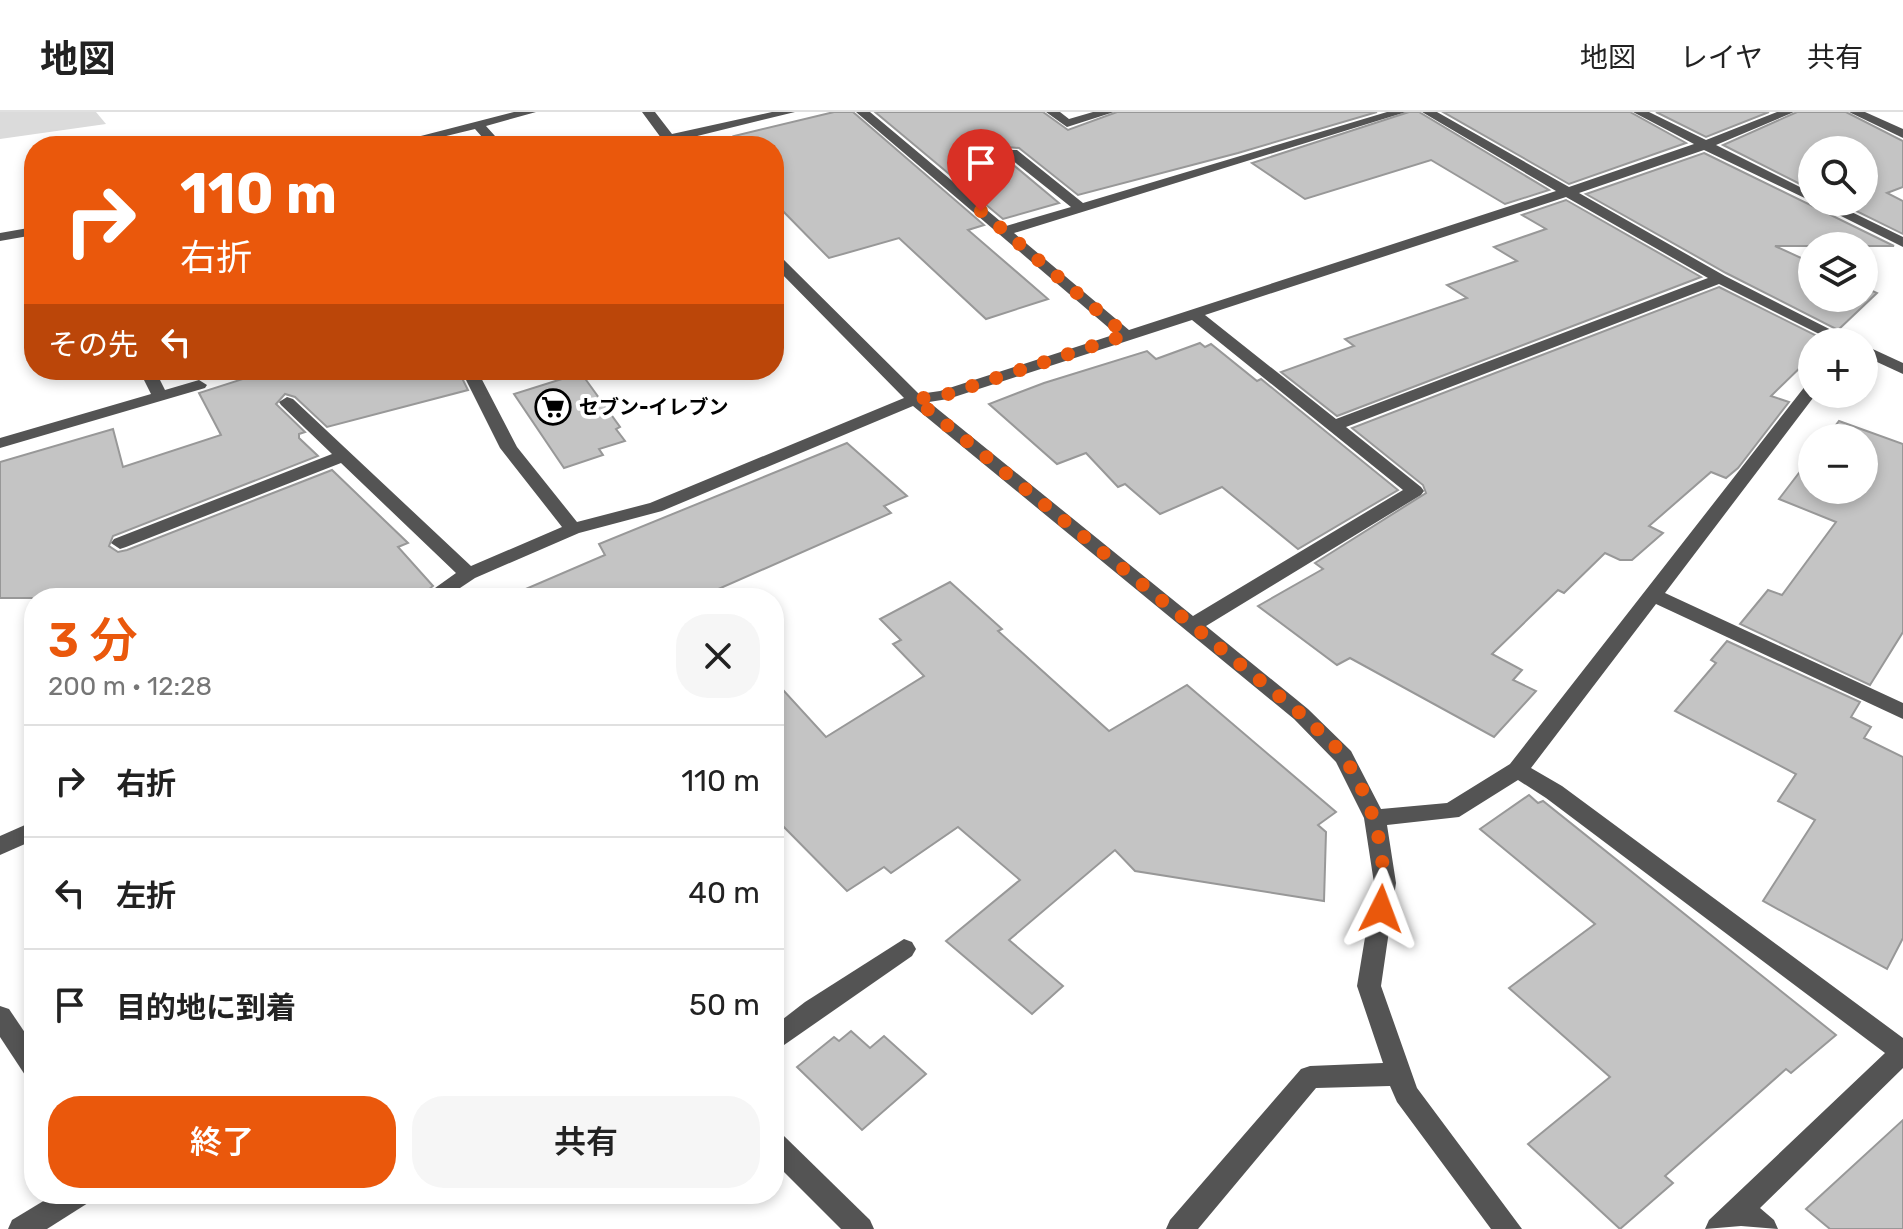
<!DOCTYPE html>
<html lang="ja">
<meta charset="utf-8">
<style>
body{margin:0;font-family:Rubik,"Noto Sans JP",sans-serif;background:#f6f6f6;color:#222;height:100vh;display:flex;flex-direction:column;font-size:30px;white-space:nowrap}
*{box-sizing:border-box;margin:0}
p{font-size:26px;color:#767676}
.icon{flex:none;width:44px;height:44px;fill:none;stroke:currentColor;stroke-width:2;stroke-linecap:round;stroke-linejoin:round}
.map{position:relative;flex:1;overflow:hidden}
.drawer{position:absolute;left:24px;top:476px;width:760px;height:616px;display:flex;flex-direction:column;background:#fff;border-radius:32px;box-shadow:0 4px 12px #0003}
.drawer>*{flex:none}
.banner{position:absolute;left:24px;top:24px;width:760px;height:244px;border-radius:32px;box-shadow:0 4px 12px #0003;background:#ea580c;color:#fff;overflow:hidden}
.fabs{position:absolute;left:1798px;top:24px;display:grid;gap:16px}
.fabs a{display:grid;place-items:center;width:80px;height:80px;border-radius:50%;background:#fff;box-shadow:0 4px 12px #0003;font-size:40px}
.pin{position:absolute;display:grid;place-items:center;width:68px;height:68px;color:#fff;margin:-82px -34px;border-radius:50% 50% 50% 0;rotate:-45deg;box-shadow:0 0 8px #0007}
.pin .icon{rotate:45deg}
.me{position:absolute;width:88px;margin:-44px;rotate:3deg;stroke-linejoin:round;filter:drop-shadow(0 0 6px #0008)}
.turn{display:flex;align-items:center;gap:28px;height:168px;padding:0 24px;font-size:36px}
.turn .icon{width:104px;height:104px;stroke-width:2.5}
.turn b{display:block;font-size:56px;line-height:68px}
.then{display:flex;align-items:center;height:76px;padding:0 24px;background:#0003;gap:16px;font-size:30px}
.round{display:grid;place-items:center;flex:none;width:84px;height:84px;border-radius:32px;background:#f6f6f6}
.headline{display:flex;align-items:center;justify-content:space-between;height:136px;padding:0 24px}
h1{font-size:48px;font-weight:600;line-height:60px;color:#ea580c}
.button{display:flex;gap:16px;margin-top:auto;padding:16px 24px}
.button a{flex:1;height:92px;border-radius:32px;background:#ea580c;color:#fff;font-size:32px;font-weight:600;line-height:92px;text-align:center}
.button a+a{background:#f6f6f6;color:#222}
ul{padding:0;list-style:none}
li{display:flex;align-items:center;gap:24px;height:112px;padding:0 24px;border-top:2px solid #e0e0e0}
li div{flex:1}
li b{display:block;font-size:30px}
li em{font-style:normal}
header{display:flex;align-items:center;gap:48px;box-sizing:border-box;height:112px;padding:0 40px;background:#fff;border-bottom:2px solid #e0e0e0}
header strong{font-size:38px}
nav{display:flex;gap:44px;margin-inline-start:auto;font-size:28px}
.map>svg:first-child{display:block}
.green{fill:#dbdbdb}
.building{fill:#c4c4c4;stroke:#989898;stroke-width:2}
.lines{fill:none;stroke-linecap:round;stroke-linejoin:round}
.minor{fill:#545454;fill-rule:evenodd}
.route{stroke:#ea580c;stroke-width:14;stroke-dasharray:0 25.2}
.labels{text-anchor:middle;dominant-baseline:central;stroke-width:8;stroke-linejoin:round;paint-order:stroke}
.poi-label{font-size:20px;font-weight:bold;fill:#000;stroke:#fff;text-anchor:start}
</style>
<header>
<strong>地図</strong>
<nav><a>地図</a><a>レイヤ</a><a>共有</a></nav>
</header>
<div class="map">
<svg width="1903" height="1117" viewBox="0 0 1903 1117">
<rect width="100%" height="100%" fill="#fff"/>
<path class="green" d="M0,0H96L106,12L0,27Z"/>
<g class="building">
<path d="M834,0H853L984,113L968,118L1048,187L986,207L899,126L829,146L774,90V34H744L734,24Z"/>
<path d="M875,0H1043L1068,18L1117,0H1377L1238,41L1078,83L1019,36L1007,35L1004,38L1005,46L1059,91L1003,107Z"/>
<path d="M1409,0H1419L1549,78L1505,92L1431,48L1305,87L1252,51Z"/>
<path d="M1443,0H1630L1686,31L1569,72Z"/>
<path d="M1656,0H1769L1706,25Z"/>
<path d="M1797,0H1846L1903,29V75L1887,81L1903,89V122L1838,90H1864V38H1812V78L1723,33Z"/>
<path d="M1704,41L1894,134H1775L1812,151V186H1864V175L1877,181L1838,218L1726,161L1586,82Z"/>
<path d="M1566,88L1701,165L1337,304L1281,260L1354,234L1345,227L1467,186L1447,173L1517,149L1494,135L1546,117L1522,103Z"/>
<path d="M1719,175L1827,229L1812,230V244L1771,284L1789,290L1738,356L1726,366L1711,360L1649,414L1663,421L1632,448H1620L1605,441L1564,481L1558,478L1492,542L1522,558L1513,568L1536,579L1494,625L1350,546L1337,553L1258,494L1323,457L1315,451L1426,381L1423,373L1352,316Z"/>
<path d="M1200,231L1205,235L1211,232L1257,269L1261,267L1398,378L1298,437L1222,375L1160,402L1125,372L1118,375L1086,341L1057,352L989,292L1044,271L1147,239L1156,247Z"/>
<path d="M271,258H458L468,278L327,315L295,285L285,282L276,292L305,320L299,322V326L318,344L113,424L109,434L118,440L127,438L332,358L408,431L398,435L433,474L418,486H0V350L113,317L123,355L221,323L199,281Z"/>
<path d="M581,261L620,315L616,317L625,329L599,337L603,343L564,356L514,282Z"/>
<path d="M1839,309L1903,332V520L1870,573L1740,512L1768,478L1782,483L1836,410L1779,387L1812,344V378H1864V326H1826Z"/>
<path d="M847,331L907,384L884,394L891,401L698,486H505L605,443L599,432Z"/>
<path d="M950,470L1002,517L998,519L1109,619L1187,573L1336,700L1318,713L1326,720L1324,789L1135,759L1115,738L1009,828L1063,874L1032,902L946,829L1020,768L958,715L891,761L884,755L847,779L774,705V568L826,625L924,564L893,532L901,528L880,507Z"/>
<path d="M1727,529L1860,590L1851,605L1871,615L1864,626L1903,645V826L1887,857L1763,789L1815,708L1778,689L1796,662L1675,599L1716,551L1711,548Z"/>
<path d="M1529,683L1538,691L1543,689L1836,923L1791,961L1786,957L1665,1064L1673,1071L1620,1117L1528,1032L1610,965L1509,876L1595,812L1480,717Z"/>
<path d="M851,919L870,936L884,924L926,962L862,1018L797,955L834,925L839,929Z"/>
<path d="M1903,1008V1117H1830L1806,1097Z"/>
</g>
<g class="lines">
<g class="minor">
<path d="M514,0H536L486,14L504,34H490L475,17L405,34H382Z"/>
<path d="M642,0H655L672,22L772,0H795L677,29L681,34H667Z"/>
<path d="M856,0H870L1006,114L1071,95L1007,44V38H1017L1083,91L1387,0H1406L1014,121L1129,218L1556,79L1422,0H1437L1569,75L1694,32L1633,0H1649L1706,28L1777,0H1794L1716,33L1812,81L1813,90L1704,38L1579,81L1725,164L1855,230H1835L1719,172L1346,315L1421,375L1424,379L1421,383L1206,514L1308,597L1351,639L1381,697L1447,691L1510,652L1806,273L1812,271V282H1816L1665,481L1903,591V607L1656,492L1531,656L1562,674L1903,926V956L1760,1096L1774,1108L1778,1117L1741,1114L1705,1117L1709,1108L1885,941L1546,686L1518,668L1459,705L1387,713L1396,771L1381,874L1417,976L1522,1117H1491L1397,990L1390,974L1316,976L1198,1117H1166L1170,1108L1301,957L1310,954L1383,951L1357,874L1374,771L1364,706L1336,650L1294,607L913,294L662,399L579,421L475,466L445,486H421L456,461L341,351L126,435L120,437L111,431L114,427L332,342L281,293L279,290L287,285L293,287L471,454L562,415L500,336L461,258H477L517,335L577,410L650,391L904,286L774,154V142L779,143L919,282L940,279L1116,222ZM1566,85L1708,166L1336,307L1205,203ZM1192,208L1403,378L1193,504L929,290L948,287Z"/>
<path d="M1046,0H1060L1069,7L1093,0H1114L1067,15Z"/>
<path d="M1849,0H1865L1903,17V26Z"/>
<path d="M1813,90H1831L1903,125V135Z"/>
<path d="M34,115V123L0,129V121Z"/>
<path d="M1864,233L1903,251V262L1864,244Z"/>
<path d="M139,258H155L165,278L199,268L207,273L205,276L0,336V326L151,282Z"/>
<path d="M34,709V728L0,743V724Z"/>
<path d="M904,827L912,830L916,837L912,844L774,940V914L805,890Z"/>
<path d="M0,894L9,897L34,934V966L25,963L0,925Z"/>
<path d="M774,1020L783,1023L870,1108L874,1117H841L774,1050Z"/>
<path d="M55,1082H92L88,1091L47,1117H8L12,1108Z"/>
</g>
</g>
<g class="lines">
<path class="route" d="M981,99L1126,223L942,284L915,287L1301,602C1315,616 1334,630 1345,647C1374,691 1389,744 1381,797"/>
</g>
<defs>
<symbol id="supermarket-ring" viewBox="-11 -11 22 22"><circle r="9.5" fill="#fff" stroke="#000" stroke-width="1.5"/><path d="M-6-5.5h2.5l.6 2H6L4.5 2H-2.5L-4.4-4H-6ZM-1.5 3.2a1.3 1.3 0 1 0 .1 0ZM3 3.2a1.3 1.3 0 1 0 .1 0Z" fill="#000"/></symbol>
</defs>
<g fill-rule="evenodd">
<use href="#supermarket-ring" x="533" y="275" width="40" height="40"/>
</g>
<g class="labels">
<g class="poi-label">
<text x="579" y="295">セブン-イレブン</text>
</g>
</g>
</svg>
<div class="fabs">
<a><svg class="icon" aria-label="search" viewBox="0 0 24 24"><circle cx="10" cy="10" r="6"/><path d="M15 15l6 6"/></svg></a>
<a><svg class="icon" aria-label="layers" viewBox="0 0 24 24"><path d="M12 4l9 5-9 5-9-5zM3 14l9 5 9-5"/></svg></a>
<a>+</a>
<a>−</a>
</div>
<div class="pin" style="left:981px;top:99px;background:#d93025"><svg class="icon" aria-label="arrive" viewBox="0 0 24 24"><path d="M6 21V4h12l-3 4 3 4H6"/></svg></div>
<svg class="me" style="left:1381px;top:797px" viewBox="-20 -20 40 40"><path d="M0-17L14 15 0 8-14 15z" fill="#ea580c" stroke="#fff" stroke-width="4"/></svg>
<div class="banner">
<div class="turn"><svg class="icon" aria-label="right" viewBox="0 0 24 24"><path d="M7 20v-9h11M14 6l5 5-5 5"/></svg><div><b>110 m</b>右折</div></div>
<div class="then">その先<svg class="icon" aria-label="left" viewBox="0 0 24 24"><path d="M17 20v-9H6M10 6l-5 5 5 5"/></svg></div>
</div>
<section class="drawer">
<div class="headline"><div><h1>3 分</h1><p>200 m · 12:28</p></div><a class="round"><svg class="icon" aria-label="close" viewBox="0 0 24 24"><path d="M6 6l12 12M18 6L6 18"/></svg></a></div>
<ul>
<li><svg class="icon" aria-label="right" viewBox="0 0 24 24"><path d="M7 20v-9h11M14 6l5 5-5 5"/></svg><div><b>右折</b></div><em>110 m</em></li>
<li><svg class="icon" aria-label="left" viewBox="0 0 24 24"><path d="M17 20v-9H6M10 6l-5 5 5 5"/></svg><div><b>左折</b></div><em>40 m</em></li>
<li><svg class="icon" aria-label="arrive" viewBox="0 0 24 24"><path d="M6 21V4h12l-3 4 3 4H6"/></svg><div><b>目的地に到着</b></div><em>50 m</em></li>
</ul>
<div class="button"><a>終了</a><a>共有</a></div>
</section>
</div>
